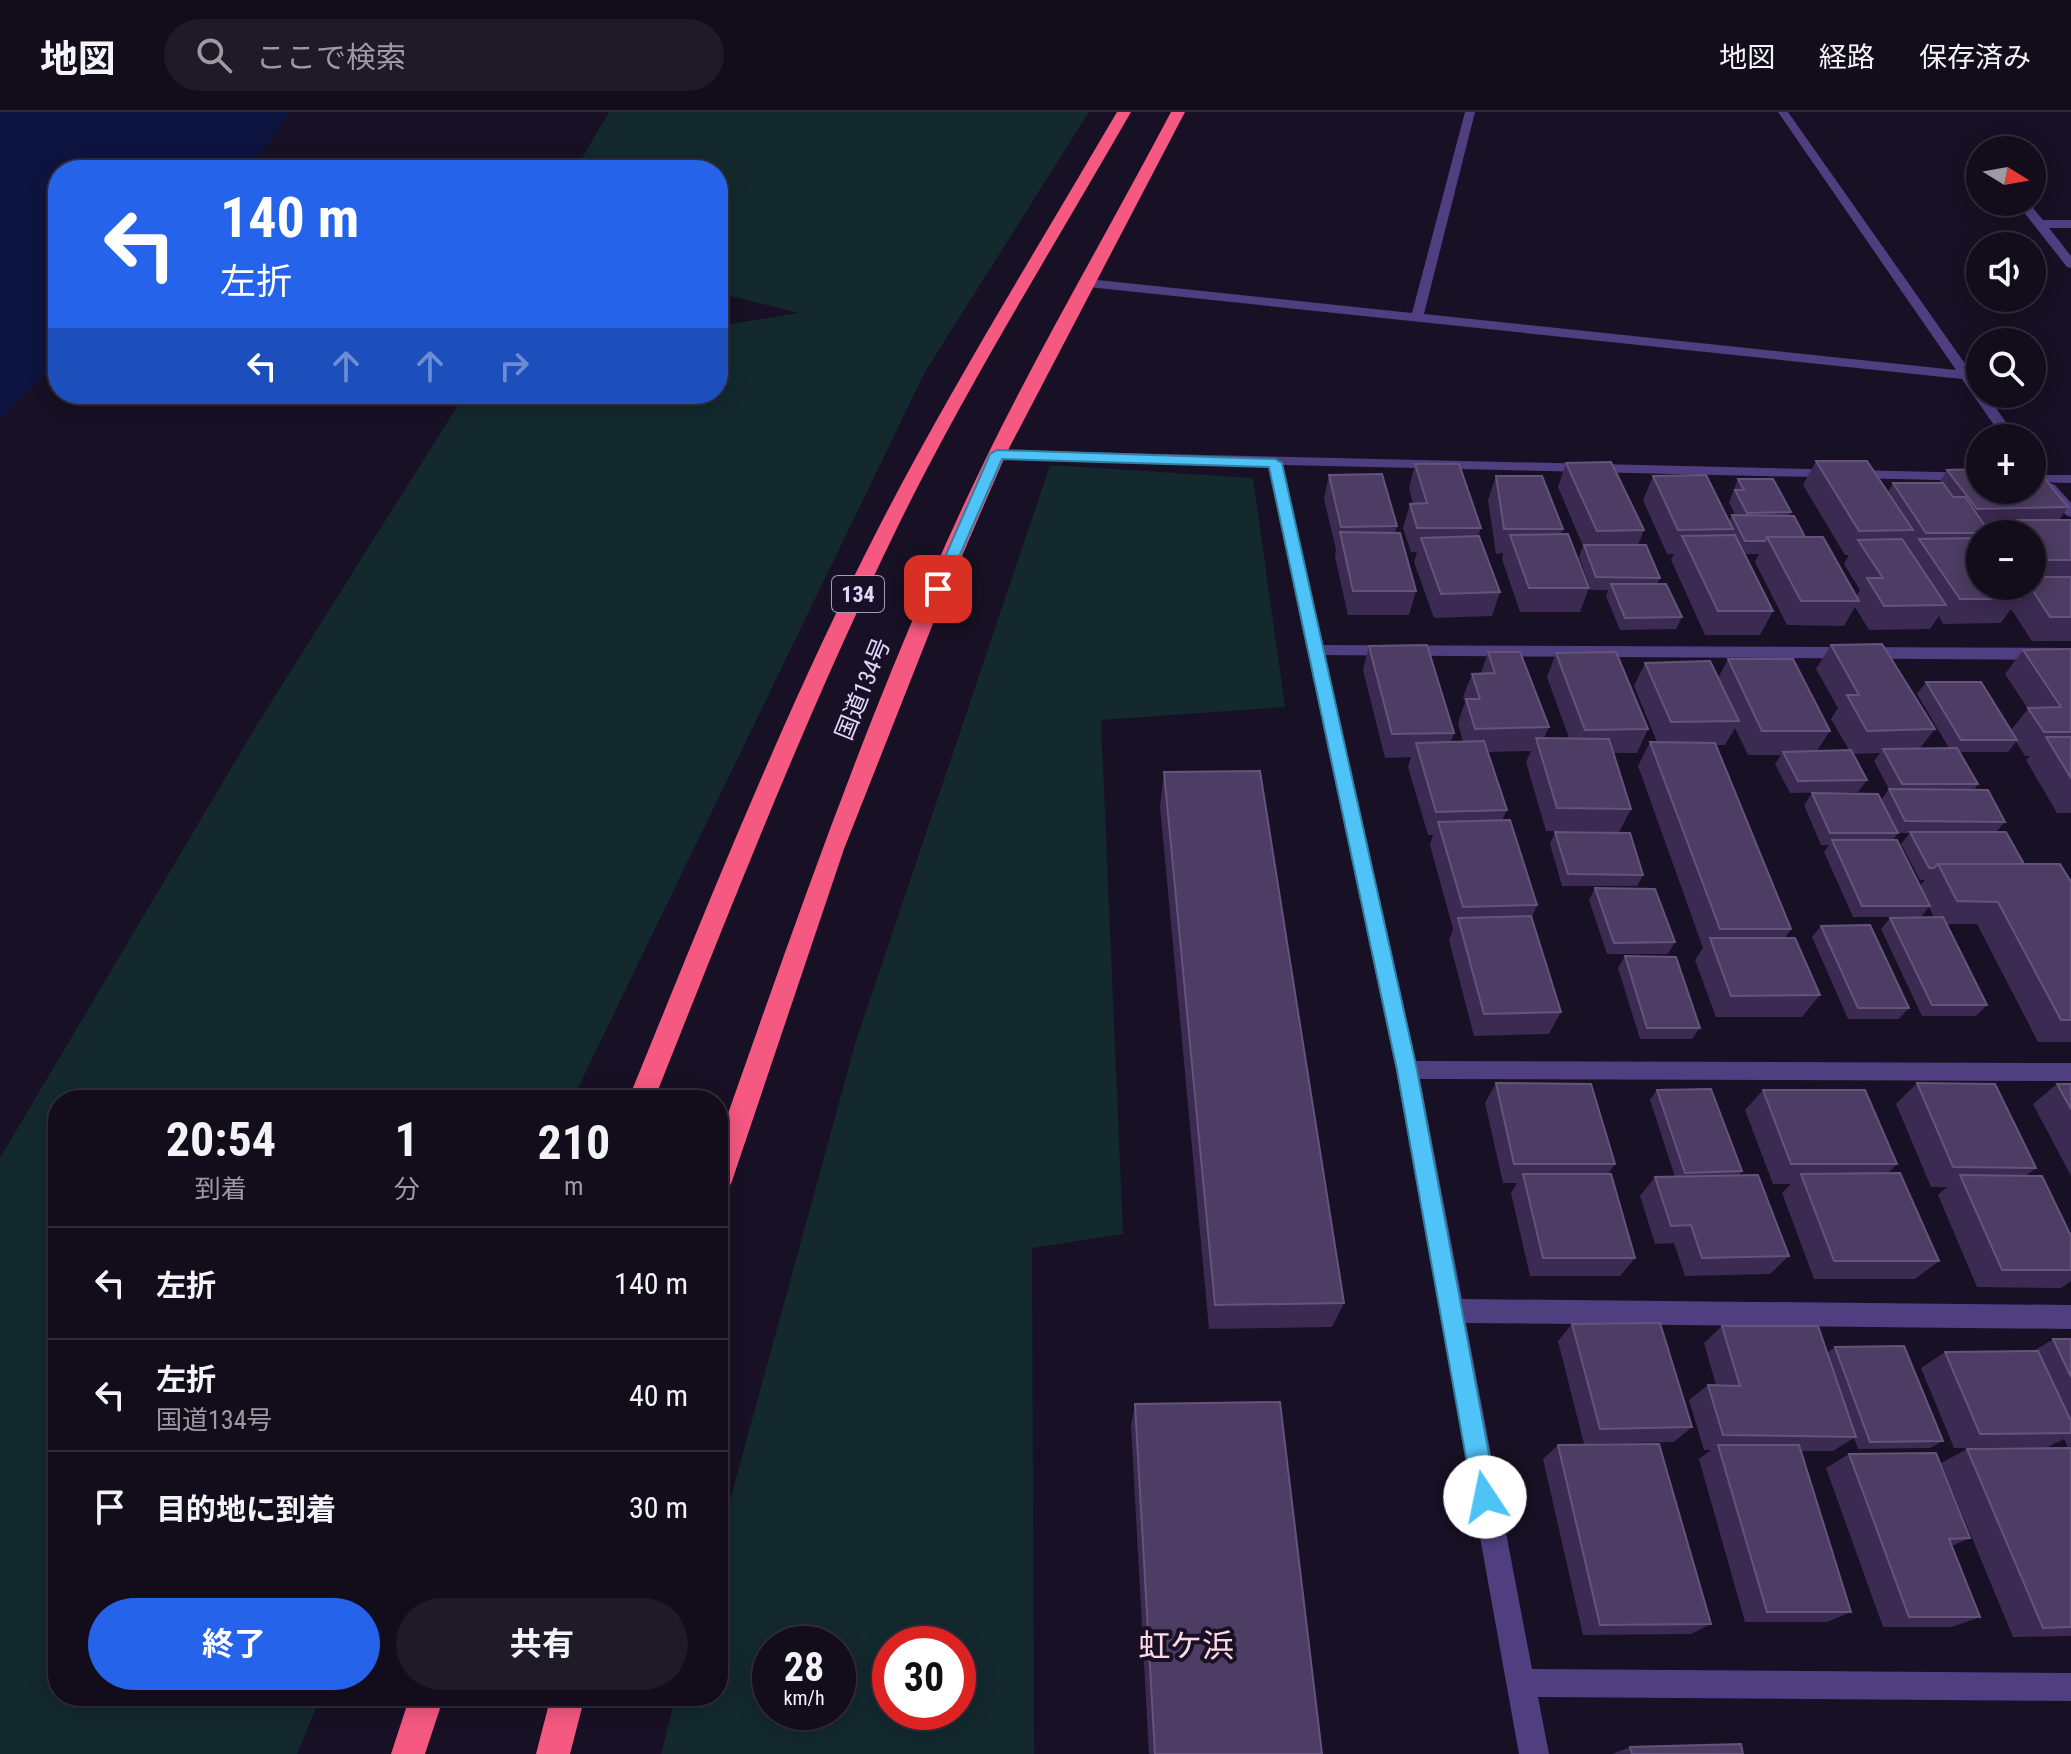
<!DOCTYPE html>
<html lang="ja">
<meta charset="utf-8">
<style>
body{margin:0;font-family:"Roboto Condensed","Noto Sans JP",sans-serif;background:#1f1a28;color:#f1f3f6;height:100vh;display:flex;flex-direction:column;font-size:30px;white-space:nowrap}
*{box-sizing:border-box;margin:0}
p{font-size:26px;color:#9c9ba3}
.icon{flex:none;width:44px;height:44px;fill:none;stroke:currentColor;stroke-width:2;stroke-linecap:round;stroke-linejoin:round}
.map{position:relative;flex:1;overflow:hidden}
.panel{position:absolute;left:48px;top:978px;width:680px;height:616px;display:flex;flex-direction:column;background:#120c1b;border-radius:32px;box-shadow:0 4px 20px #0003,0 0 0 2px #312c3a}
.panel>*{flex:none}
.hud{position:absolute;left:48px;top:48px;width:680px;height:244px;border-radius:32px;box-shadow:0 4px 20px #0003,0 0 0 2px #312c3a;background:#2563eb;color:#fff;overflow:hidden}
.needle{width:52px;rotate:101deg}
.tools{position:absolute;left:1966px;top:24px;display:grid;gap:16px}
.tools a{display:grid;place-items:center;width:80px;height:80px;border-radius:50%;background:#120c1b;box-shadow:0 4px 20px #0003,0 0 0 2px #312c3a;font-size:40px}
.speed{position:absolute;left:752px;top:1514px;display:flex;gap:16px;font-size:40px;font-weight:700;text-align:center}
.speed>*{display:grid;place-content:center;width:104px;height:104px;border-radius:50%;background:#120c1b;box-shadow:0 4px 20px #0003,0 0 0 2px #312c3a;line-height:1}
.speed small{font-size:20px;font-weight:400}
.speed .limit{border:12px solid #d22;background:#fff;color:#111}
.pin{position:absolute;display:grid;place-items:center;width:68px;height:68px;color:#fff;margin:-34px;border-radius:16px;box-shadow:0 4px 12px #0006}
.me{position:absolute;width:88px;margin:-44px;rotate:349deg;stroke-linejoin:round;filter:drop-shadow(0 0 6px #0008)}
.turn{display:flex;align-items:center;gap:28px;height:168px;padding:0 40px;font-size:36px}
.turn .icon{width:104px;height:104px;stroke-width:2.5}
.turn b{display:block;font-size:56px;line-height:68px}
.lanes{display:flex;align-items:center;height:76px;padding:0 40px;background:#0003;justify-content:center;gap:40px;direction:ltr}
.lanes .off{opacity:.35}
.eta{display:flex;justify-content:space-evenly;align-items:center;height:136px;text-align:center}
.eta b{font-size:48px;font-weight:700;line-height:56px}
.cta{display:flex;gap:16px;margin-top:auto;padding:16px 40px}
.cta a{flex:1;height:92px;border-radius:48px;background:#2563eb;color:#fff;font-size:32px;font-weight:700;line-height:92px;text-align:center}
.cta a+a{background:#1f1a28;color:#f1f3f6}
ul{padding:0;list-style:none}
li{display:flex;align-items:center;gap:24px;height:112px;padding:0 40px;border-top:2px solid #312c3a}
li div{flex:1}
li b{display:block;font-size:30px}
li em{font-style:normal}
header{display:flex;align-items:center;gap:48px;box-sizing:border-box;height:112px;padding:0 40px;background:#120c1b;border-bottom:2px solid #312c3a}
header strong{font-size:38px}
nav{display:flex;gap:44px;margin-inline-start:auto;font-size:28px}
.search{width:560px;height:72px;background:#1f1a28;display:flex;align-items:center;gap:20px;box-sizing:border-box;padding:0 28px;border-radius:44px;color:#9c9ba3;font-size:30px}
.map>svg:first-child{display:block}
.green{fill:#13292e;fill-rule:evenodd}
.water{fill:#0d1440}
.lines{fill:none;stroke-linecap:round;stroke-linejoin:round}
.lane{fill:#4f3e80;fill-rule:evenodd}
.street{fill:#4f3e80;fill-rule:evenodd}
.highway{fill:#f55880;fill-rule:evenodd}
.wall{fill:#3b2a51;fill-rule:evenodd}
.building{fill:#4d3c63;stroke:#64547b;stroke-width:2}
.route{fill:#4fc3f7;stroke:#337fa1;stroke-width:2}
.labels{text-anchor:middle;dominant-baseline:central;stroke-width:8;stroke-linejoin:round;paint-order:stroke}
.shield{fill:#181024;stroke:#a69bbb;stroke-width:2}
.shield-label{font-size:22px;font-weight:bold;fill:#e3d6fc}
.street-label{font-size:24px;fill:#e3d6fc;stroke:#181024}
.near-neighbourhood-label{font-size:32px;fill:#fdd8e7;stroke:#181024}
</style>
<header>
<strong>地図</strong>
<div class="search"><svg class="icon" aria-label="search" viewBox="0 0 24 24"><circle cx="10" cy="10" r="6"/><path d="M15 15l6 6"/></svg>ここで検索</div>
<nav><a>地図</a><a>経路</a><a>保存済み</a></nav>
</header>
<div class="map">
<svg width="2071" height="1642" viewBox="0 0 2071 1642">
<rect width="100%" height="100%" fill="#181024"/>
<g class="green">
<path d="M609,0H1089L925,260L572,988H58V1584H321L297,1642H0V1046L258,611L465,282H718V214L799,201L718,181V58H575Z"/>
<path d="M1050,353L1253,366L1285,595L1101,608L1123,1122L1032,1136L1034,1642H661L676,1584H718V1432L856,929ZM770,1532H838V1600H770ZM890,1532H958V1600H890Z"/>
</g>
<path class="water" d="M0,0H291L246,58H58V249L0,307Z"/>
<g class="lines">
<g class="lane">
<path d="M2016,90H2028L2043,108H2071V116H2049L2071,144V156L2067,155Z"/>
<path d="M1317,533L2071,536V548L1311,543L1309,539L1311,535Z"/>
</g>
<g class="street">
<path d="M1465,0H1475L1424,202L1956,258L1778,0H1788L1980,273V282H1986L2017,326H2003L1962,267L1088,175L1082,171L1088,167L1412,201Z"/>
<path d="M997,338L1980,361V369L1283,353L1416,949L2071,951V969L1420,967L1462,1187L2071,1193V1217L1466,1211L1532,1557L2071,1561V1589L1538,1585L1549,1642H1519L1396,958L1268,353L992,345V339Z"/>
<path d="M2042,363H2071V371L2037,370L2035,367Z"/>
<path d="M2050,371L2055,373L2071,391V405L2066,403L2042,376Z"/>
</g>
<g class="highway">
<path d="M1117,0H1131C1052,138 967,273 897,416C806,602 731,795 654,988H628C707,795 784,599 880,413C953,272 1037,137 1117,0Z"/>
<path d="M1171,0H1185L1006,342L936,504L844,737L732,1069L728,1078L718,1081V1030C800,798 880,563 988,342C1045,226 1111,114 1171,0Z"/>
<path d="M410,1584H444L425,1642H391Z"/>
<path d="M551,1584H585L570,1642H536Z"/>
</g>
</g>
<g class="wall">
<path d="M1816,349L1888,380L1893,371H1939L1947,358L2068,395L2059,408H2071V529H2032L2011,497L2001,511L1943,512L1939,504L1930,517L1869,518L1855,495L1844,514L1787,513L1755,450L1759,442H1744L1773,499L1760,523H1705L1671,448L1674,442H1667L1643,388L1653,364L1729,409L1732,403H1735L1729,390L1738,367L1791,400L1789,404L1805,425L1856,485L1860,478L1844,452L1849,443H1845L1803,373ZM1980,422H2032V474H2017L2014,479L1980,474Z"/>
<path d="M1566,351L1644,418L1638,433L1660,466L1657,472L1682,505L1676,517L1620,518L1606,484L1608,478H1591L1579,445L1583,434L1558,375Z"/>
<path d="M1415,352L1481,416L1478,424L1500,480L1492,504L1434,506L1414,450L1417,440H1411L1403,416L1410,392H1413L1409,376Z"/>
<path d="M1329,363L1397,414L1395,421L1416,479L1409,503H1348L1335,445L1336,438L1324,387Z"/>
<path d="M1496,364L1563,417L1561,422L1589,476L1580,500H1520L1502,447L1503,441L1496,442L1488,388Z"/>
<path d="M1831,533L1935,617L1920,636H1949L1917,582L1926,570L2011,618L2028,597L2005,562L2023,538L2071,537V701H2057L2026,648L2030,644H2025L2016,630L2008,640H1960L1978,672L1974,678L2005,710L1996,720L2024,752L2071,770V930H2038L1977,812H1946L1987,893L1976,904H1922L1881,817L1890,806L1934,805L1929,795L1921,805H1853L1824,740L1829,733H1821L1804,693L1812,681L1881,688L1889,677L1874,649L1880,641L1853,642L1867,668L1858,680L1790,681L1775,652L1781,643H1748L1735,616L1725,633H1716L1791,817L1785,826L1820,883L1802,905H1716L1695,848L1703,836L1638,654L1650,630H1657L1634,574L1645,551L1718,566L1728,547L1830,619L1817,639L1849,638L1831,607L1838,596L1816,557ZM1898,721H1910L1901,732L1920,768H1925L1920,774L1893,728Z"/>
<path d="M1369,534L1454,621L1451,630H1463L1458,611L1465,590L1463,585L1472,562L1481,561L1488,540L1549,615L1544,626H1569L1547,565L1556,541L1648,617L1637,641H1613L1631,697L1619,720L1546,719L1526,650L1531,639L1488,640L1507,698L1502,708L1537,793L1532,805L1561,900L1549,922L1474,924L1449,828L1453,817L1430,733L1433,723H1428L1408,655L1411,645L1385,646L1363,558Z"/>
<path d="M1164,660L1344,1191L1332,1215L1209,1217L1160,694Z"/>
<path d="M1555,720L1643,763L1637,774H1562L1550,732Z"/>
<path d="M1595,776L1675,830L1668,842H1607L1589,788Z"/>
<path d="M1821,814L1909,896L1899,907H1848L1812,825Z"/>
<path d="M1625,844L1700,916L1692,927H1640L1618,856Z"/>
<path d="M1496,971L1615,1052L1608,1062L1635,1146L1620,1164H1530L1511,1081L1517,1071H1503L1485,991Z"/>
<path d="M1917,971L2036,1056L2026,1064L2071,1124V1169L2061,1176L1977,1175L1938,1083L1947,1075H1931L1896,992Z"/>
<path d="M2057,972H2071V1064L2033,992Z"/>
<path d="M1657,978L1742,1059L1739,1063L1789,1144L1770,1162L1685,1164L1674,1131L1655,1132L1640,1084L1655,1065H1675L1650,988Z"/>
<path d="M1763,978L1897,1052L1888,1061L1939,1149L1915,1167H1814L1782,1081L1791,1072H1773L1745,998Z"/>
<path d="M1572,1212L1692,1315L1674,1330L1584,1332L1558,1229Z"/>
<path d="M1722,1214L1827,1241L1835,1235L1943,1329L1930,1336L1858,1337L1854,1326L1833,1339H1800L1851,1500L1827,1510H1745L1699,1347L1711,1338H1704L1689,1288L1708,1273H1716L1704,1231Z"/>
<path d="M2053,1227H2071V1524L2013,1525L1941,1351L1967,1337L2068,1336L2064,1327L2048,1335L1954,1336L1921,1256L1945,1240L2034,1239Z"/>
<path d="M1135,1292L1322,1642H1149L1131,1314Z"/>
<path d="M1558,1333L1711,1512L1691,1522L1583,1523L1543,1347Z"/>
<path d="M1849,1342L1970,1426L1952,1434L1980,1505L1952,1515H1883L1826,1356Z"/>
<path d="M1630,1635L1743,1642H1612Z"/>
</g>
<g class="building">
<path d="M1816,349H1867L1913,418L1859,419Z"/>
<path d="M1611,350L1644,418L1597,419L1566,351Z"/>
<path d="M1415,352H1459L1481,416H1417L1410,392L1427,391Z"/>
<path d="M2032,356H2036L2068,395L1977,397L1947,358L1980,357V378H2032Z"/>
<path d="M1382,362L1397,414L1341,415L1329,363Z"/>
<path d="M1706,363L1733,417L1678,418L1653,364Z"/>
<path d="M1496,364H1542L1563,417H1504Z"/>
<path d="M1738,367H1773L1791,400L1747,401L1735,378H1744Z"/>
<path d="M1893,371H1943L1953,385H1965L1990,421H1926Z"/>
<path d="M1732,403L1794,404L1805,425H1767L1765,429H1745Z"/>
<path d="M1996,408H2071V448H2032V422H2006Z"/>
<path d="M1340,420L1400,421L1416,479H1353Z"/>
<path d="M1568,422L1589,476H1529L1510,423Z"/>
<path d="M1735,423L1773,499H1718L1682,424Z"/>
<path d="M1479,424L1500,480L1441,482L1421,426Z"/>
<path d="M1767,425H1823L1859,489H1801Z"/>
<path d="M1976,426L1980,432V474H2010L2019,487H1960L1919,427Z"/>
<path d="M1902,427L1946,493L1884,494L1867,466H1883L1858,428Z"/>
<path d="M1584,433H1646L1660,466L1596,465Z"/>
<path d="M2032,465H2071V505H2050L2030,474H2032Z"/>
<path d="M1611,472H1666L1682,505L1625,506Z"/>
<path d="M1882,532L1935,617L1867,619L1847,583H1859L1831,533Z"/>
<path d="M1427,533L1454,621L1392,622L1369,534Z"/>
<path d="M2071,537V620H2044L2028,596L2061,595L2023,538Z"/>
<path d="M1488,540H1520L1549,615L1475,617L1466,587H1480L1472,562L1495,561Z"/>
<path d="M1616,540L1648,617L1585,618L1556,541Z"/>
<path d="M1728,547H1793L1830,619H1762Z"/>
<path d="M1710,549L1739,609L1671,610L1645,551Z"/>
<path d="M1926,570H1981L2017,628H1961Z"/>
<path d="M2046,625H2071V666Z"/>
<path d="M1536,626L1609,627L1631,697L1557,696Z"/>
<path d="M1484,629L1507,698L1436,700L1416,631Z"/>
<path d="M1650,630L1715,631L1791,817H1720Z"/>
<path d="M1957,636L1978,672H1902L1883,637Z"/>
<path d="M1851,638L1867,668L1798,669L1783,640Z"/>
<path d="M1260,659L1344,1191L1215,1193L1164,660Z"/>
<path d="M1889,677L1988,678L2005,710L1905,709Z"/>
<path d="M1812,681L1878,682L1898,721H1830Z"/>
<path d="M1510,708L1537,793L1463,795L1438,710Z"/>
<path d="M1555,720L1630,721L1643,763L1568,762Z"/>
<path d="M1910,720H2006L2024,752H1938L1934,756H1929Z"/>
<path d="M1832,728H1897L1930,794H1862Z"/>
<path d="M1938,752H2060L2071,770V908H2061L1998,790L1957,789Z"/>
<path d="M1595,776L1655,777L1675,830L1614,831Z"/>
<path d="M1531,804L1561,900L1484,902L1458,806Z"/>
<path d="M1943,805L1987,893H1932L1890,806Z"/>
<path d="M1870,813L1909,896H1858L1821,814Z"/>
<path d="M1710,826H1795L1820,883L1731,884Z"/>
<path d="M1625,844L1676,845L1700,916H1647Z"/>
<path d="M1496,971L1591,972L1615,1052H1514Z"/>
<path d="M1917,971L1995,972L2036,1056L1953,1055Z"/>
<path d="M2057,972H2071V997Z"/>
<path d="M1711,977L1742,1059L1685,1061L1657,978Z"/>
<path d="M1763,978H1865L1897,1052H1791Z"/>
<path d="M1900,1061L1939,1149H1834L1801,1062Z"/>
<path d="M1523,1062H1611L1635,1146H1543Z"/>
<path d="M1758,1063L1789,1144L1702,1146L1691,1113L1671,1114L1655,1065Z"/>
<path d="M1960,1063L2042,1064L2071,1124V1158H2002Z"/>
<path d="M1660,1211L1692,1315L1600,1317L1572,1212Z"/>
<path d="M1722,1214H1818L1856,1325L1723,1323L1708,1273L1740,1274Z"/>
<path d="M2053,1227H2071V1265Z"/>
<path d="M1904,1234L1943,1329L1870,1330L1835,1235Z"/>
<path d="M2038,1239L2071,1309V1321L1980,1322L1945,1240Z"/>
<path d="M1280,1290L1322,1642H1155L1135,1292Z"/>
<path d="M1659,1332L1711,1512L1600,1513L1558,1333Z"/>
<path d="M1718,1333H1799L1851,1500H1767Z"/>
<path d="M2071,1336V1515L2043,1516L1967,1337Z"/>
<path d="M1936,1341L1970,1426L1949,1427L1980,1505H1909L1849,1342Z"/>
<path d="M1741,1632L1743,1642H1632L1630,1635Z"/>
</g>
<path class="route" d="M997,338L1275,347L1282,351L1417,958L1497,1385L1494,1394L1485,1397L1477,1394L1473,1385L1397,958L1269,355L1002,347L945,477L938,482L933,480L931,477L990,342Z"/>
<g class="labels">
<rect class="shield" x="832" y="464" width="52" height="36" rx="6"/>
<g class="shield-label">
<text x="858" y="482">134</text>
</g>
<g class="street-label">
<text transform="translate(863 577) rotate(-68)">国道134号</text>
</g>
<g class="near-neighbourhood-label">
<text x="1186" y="1534">虹ケ浜</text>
</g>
</g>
</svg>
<div class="tools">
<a><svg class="needle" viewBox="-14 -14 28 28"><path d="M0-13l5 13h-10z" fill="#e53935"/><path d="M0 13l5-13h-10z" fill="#9c9ba3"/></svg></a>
<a><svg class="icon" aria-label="sound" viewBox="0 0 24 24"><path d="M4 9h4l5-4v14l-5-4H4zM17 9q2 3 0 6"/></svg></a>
<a><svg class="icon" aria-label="search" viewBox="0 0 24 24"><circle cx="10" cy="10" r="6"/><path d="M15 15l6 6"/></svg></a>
<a>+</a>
<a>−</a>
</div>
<div class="speed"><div>28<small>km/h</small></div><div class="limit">30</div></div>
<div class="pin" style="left:938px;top:477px;background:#d93025"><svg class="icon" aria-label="arrive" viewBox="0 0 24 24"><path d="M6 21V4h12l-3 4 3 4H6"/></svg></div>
<svg class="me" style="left:1485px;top:1385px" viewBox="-20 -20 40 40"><circle r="19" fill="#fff"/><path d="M0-13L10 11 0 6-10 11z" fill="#4fc3f7"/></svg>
<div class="hud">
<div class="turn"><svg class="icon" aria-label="left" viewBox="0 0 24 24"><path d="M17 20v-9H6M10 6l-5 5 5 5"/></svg><div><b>140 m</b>左折</div></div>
<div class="lanes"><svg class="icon" aria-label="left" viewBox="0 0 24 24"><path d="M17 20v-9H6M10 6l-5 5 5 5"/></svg><svg class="icon off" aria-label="ahead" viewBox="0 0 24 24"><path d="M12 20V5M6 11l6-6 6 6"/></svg><svg class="icon off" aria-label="ahead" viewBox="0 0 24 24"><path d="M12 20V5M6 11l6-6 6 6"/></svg><svg class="icon off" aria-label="right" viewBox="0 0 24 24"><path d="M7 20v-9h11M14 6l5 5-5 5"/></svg></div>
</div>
<section class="panel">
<div class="eta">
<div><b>20:54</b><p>到着</p></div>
<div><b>1</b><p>分</p></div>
<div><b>210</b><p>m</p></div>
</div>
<ul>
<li><svg class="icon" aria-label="left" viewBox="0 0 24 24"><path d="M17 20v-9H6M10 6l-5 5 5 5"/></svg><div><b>左折</b></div><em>140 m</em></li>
<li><svg class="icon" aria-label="left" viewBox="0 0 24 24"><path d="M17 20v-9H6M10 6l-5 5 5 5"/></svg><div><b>左折</b><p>国道134号</p></div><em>40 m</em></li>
<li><svg class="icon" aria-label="arrive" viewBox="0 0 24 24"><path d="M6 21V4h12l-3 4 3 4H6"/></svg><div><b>目的地に到着</b></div><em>30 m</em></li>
</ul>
<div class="cta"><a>終了</a><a>共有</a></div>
</section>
</div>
